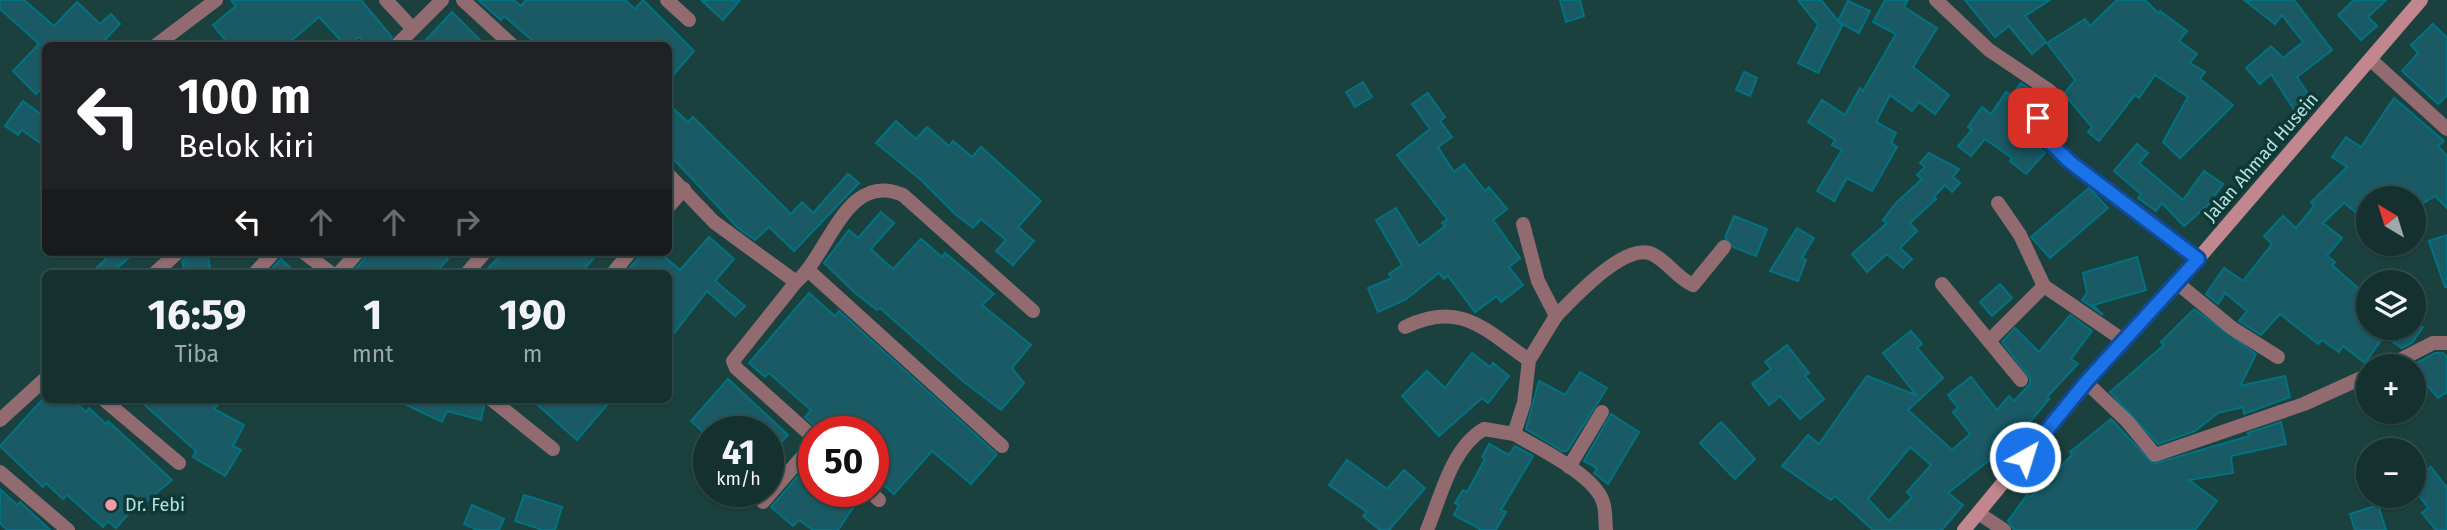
<!DOCTYPE html>
<html lang="id">
<meta charset="utf-8">
<style>
body{margin:0;font-family:"Fira Sans",sans-serif;background:#1d3937;color:#f1f3f6;height:100vh;display:flex;flex-direction:column;font-size:26px;white-space:nowrap}
*{box-sizing:border-box;margin:0}
p{font-size:23px;color:#9da9aa}
.icon{flex:none;width:38px;height:38px;fill:none;stroke:currentColor;stroke-width:2;stroke-linecap:round;stroke-linejoin:round}
.map{position:relative;flex:1;overflow:hidden}
.panel{position:absolute;left:42px;top:270px;width:630px;height:133px;display:flex;flex-direction:column;background:#14312f;border-radius:10px;box-shadow:0 2px 5px #0004,0 0 0 2px #334c4b}
.panel>*{flex:none}
.guide{position:absolute;left:42px;top:42px;width:630px;height:214px;border-radius:10px;box-shadow:0 2px 5px #0004,0 0 0 2px #334c4b;background:#202124;color:#fff;overflow:hidden}
.needle{width:46px;rotate:322deg}
.tools{position:absolute;left:2356px;top:186px;display:grid;gap:14px}
.tools a{display:grid;place-items:center;width:70px;height:70px;border-radius:50%;background:#14312f;box-shadow:0 2px 5px #0004,0 0 0 2px #334c4b;font-size:35px}
.speed{position:absolute;left:693px;top:416px;display:flex;gap:14px;font-size:35px;font-weight:700;text-align:center}
.speed>*{display:grid;place-content:center;width:91px;height:91px;border-radius:50%;background:#14312f;box-shadow:0 2px 5px #0004,0 0 0 2px #334c4b;line-height:1}
.speed small{font-size:18px;font-weight:400}
.speed .limit{border:10px solid #d22;background:#fff;color:#111}
.pin{position:absolute;display:grid;place-items:center;width:60px;height:60px;color:#fff;margin:-30px;border-radius:14px;box-shadow:0 4px 10px #0006}
.me{position:absolute;width:77px;margin:-38px;rotate:39deg;stroke-linejoin:round;filter:drop-shadow(0 0 5px #0008)}
.turn{display:flex;align-items:center;gap:24px;height:147px;padding:0 21px;font-size:32px}
.turn .icon{width:91px;height:91px;stroke-width:2.5}
.turn b{display:block;font-size:49px;line-height:60px}
.lanes{display:flex;align-items:center;height:66px;padding:0 21px;background:#0003;justify-content:center;gap:35px;direction:ltr}
.lanes .off{opacity:.35}
.eta{display:flex;justify-content:space-evenly;align-items:center;height:119px;text-align:center}
.eta b{font-size:42px;font-weight:700;line-height:49px}
.map>svg:first-child{display:block}
.building{fill:#195a65;stroke:#027280;stroke-width:2;fill-rule:evenodd}
.lines{fill:none;stroke-linecap:round;stroke-linejoin:round}
.minor{stroke:#916b70;stroke-width:14}
.secondary{stroke:#c2868e;stroke-width:14}
.route-casing{stroke:#114b97;stroke-width:18}
.route{stroke:#1a73e8;stroke-width:12}
.poi-dot{fill:#f39aa7;stroke:#0f3734;stroke-width:2.5}
.labels{text-anchor:middle;dominant-baseline:central;stroke-width:7;stroke-linejoin:round;paint-order:stroke}
.street-label{font-size:18px;fill:#b0e5e1;stroke:#0f3734}
.poi-label{font-size:18px;fill:#b0e5e1;stroke:#0f3734;text-anchor:start}
</style>
<div class="map">
<svg width="2447" height="530" viewBox="0 0 2447 530">
<rect width="100%" height="100%" fill="#1b413f"/>
<g class="building">
<path d="M0,0H24L54,26L77,2L100,24L111,14L120,24L99,46H46V85L36,94L13,71L39,44L0,9Z"/>
<path d="M231,0H361L392,37L387,46H366L359,37L346,46L319,17L285,46H230L213,25L236,6Z"/>
<path d="M478,0H514L521,6L526,0H625L635,9L643,0L694,51L668,81V46H539L504,16L501,20Z"/>
<path d="M701,0H740L723,20Z"/>
<path d="M1560,0H1580L1584,16L1566,22Z"/>
<path d="M1798,0H1821L1838,21L1848,1L1870,11L1859,33L1839,22L1842,26L1818,73L1798,63L1818,25Z"/>
<path d="M1885,0H1908L1904,7L1937,28L1913,67L1949,95L1935,114L1919,102L1912,111L1890,95L1876,122L1896,133L1891,143L1897,147L1872,191L1847,178L1834,201L1817,191L1842,150L1832,145L1835,140L1808,122L1822,100L1845,115L1860,88L1863,91L1896,34L1873,22Z"/>
<path d="M1965,0H2050L2025,16L2046,42L2032,54L2009,26L1995,37Z"/>
<path d="M2117,0H2145L2158,13L2160,11L2187,31L2179,41L2197,54L2190,63L2205,72L2200,79L2233,105L2180,158L2163,142L2188,97L2155,75L2139,98L2135,95L2099,141L2088,132L2092,127L2064,94L2075,80L2047,43L2085,19L2090,26Z"/>
<path d="M2244,0H2294L2332,50L2297,77L2312,100L2295,111L2271,74L2260,84L2246,68L2271,46L2283,58L2303,42L2282,15L2275,24Z"/>
<path d="M2354,0H2386L2368,17L2377,26L2361,40L2338,15Z"/>
<path d="M452,12L486,46H420Z"/>
<path d="M2433,24L2447,38V95L2438,104L2402,71L2418,53L2411,45Z"/>
<path d="M1744,72L1757,78L1750,96L1736,90Z"/>
<path d="M1363,82L1372,97L1355,107L1346,92Z"/>
<path d="M2021,83L2038,95L2033,106L2027,103L2012,125L2045,153L2026,174L2010,161L2012,158L1985,139L1971,156L1958,146L1972,130L1968,127L1982,107L1991,114L2006,92L2012,96Z"/>
<path d="M1428,93L1445,117L1440,121L1452,137L1438,147L1454,172L1464,164L1485,191L1489,187L1507,209L1493,220L1520,258L1509,267L1523,285L1501,302L1497,296L1475,312L1448,276L1444,279L1439,273L1405,300L1378,312L1368,288L1392,278L1389,274L1402,265L1376,220L1396,208L1419,246L1445,226L1442,223L1447,219L1397,155L1430,129L1412,104Z"/>
<path d="M2394,98L2444,141L2438,146L2447,156V208L2435,196L2413,209V198H2368V222L2344,203L2323,223L2342,238L2327,256L2335,262L2332,265L2368,297V327H2423L2412,343L2402,348L2384,336L2365,363L2343,346L2339,352L2322,340L2318,344L2280,314L2261,335L2239,321L2247,311L2225,293L2218,304L2206,294L2224,268L2243,281L2272,244L2264,236L2283,216L2296,228L2314,206L2311,202L2347,167L2332,157L2346,137L2361,147Z"/>
<path d="M23,101L46,118V147L22,130L18,135L5,126Z"/>
<path d="M668,104L688,122L693,117L791,214L802,202L813,213L848,174L859,183L794,251L769,227L755,240L737,227L668,153Z"/>
<path d="M896,121L916,139L927,127L949,146L953,141L972,157L981,147L1041,201L1018,227L1034,241L1013,265L996,251L1006,240L981,219L973,228L955,214L920,179L876,143Z"/>
<path d="M2137,144L2148,153L2139,163L2183,200L2204,171L2223,184L2208,205L2184,226L2162,203L2156,211L2138,198L2141,194L2114,171Z"/>
<path d="M1929,153L1959,169L1953,177L1960,183L1952,192L1945,185L1934,197L1936,199L1910,223L1917,231L1900,248L1912,259L1903,268L1887,254L1867,272L1852,254L1887,223L1883,220L1896,203L1922,179L1917,175L1925,167L1920,163Z"/>
<path d="M2089,188L2108,208L2050,258L2031,237Z"/>
<path d="M881,212L894,223L871,249L873,251L893,269L921,239L942,257L945,253L994,294L982,305L1031,345L1012,368L1024,383L1001,410L964,382L880,308L877,310L854,292L824,263L849,230L858,238Z"/>
<path d="M1734,216L1767,229L1756,256L1733,247L1725,238Z"/>
<path d="M1797,228L1814,238L1802,258L1806,260L1798,281L1770,271Z"/>
<path d="M2447,235V287H2445L2429,241Z"/>
<path d="M709,237L734,259L715,281L745,306L735,316L707,291L668,341V273H625L644,252H659L680,270Z"/>
<path d="M100,252H135L112,273H91L106,259Z"/>
<path d="M371,252H440L448,259L435,273L354,270Z"/>
<path d="M503,252H599L581,273H484Z"/>
<path d="M207,253L211,273H185L182,261L186,258Z"/>
<path d="M2137,257L2146,290L2093,305L2103,315L2082,300L2087,293L2083,273Z"/>
<path d="M281,259L296,273H268Z"/>
<path d="M2000,284L2012,298L1992,316L1980,302Z"/>
<path d="M809,293L835,316L839,311L997,454L971,484L932,451L894,494L873,476V432H821L805,417L811,410L769,373L765,377L749,363Z"/>
<path d="M2194,309L2256,354L2240,386L2285,376L2290,397L2244,414L2243,407L2218,413L2195,431L2158,444L2110,392L2164,345L2161,342Z"/>
<path d="M2070,315L2092,331L2071,359L2078,364L2047,397L2049,399L2016,439L1948,493L1963,505L1942,530H1873L1835,496L1831,500L1782,466L1808,435L1819,444L1867,376L1916,395L1883,353L1911,331L1922,344L1917,348L1943,378L1908,410L1952,450L1970,434L1953,412L1958,408L1948,395L1971,377L1997,410L2009,396L2014,401L2030,384V378L2002,342L2015,328L2039,352ZM1910,447L1931,465L1907,492L1912,497L1889,521L1868,499Z"/>
<path d="M1787,345L1809,373L1805,376L1824,399L1800,419L1780,396L1769,405L1752,384L1771,369L1765,362Z"/>
<path d="M1472,353L1490,367L1493,363L1509,376L1488,403L1482,398L1439,436L1402,396L1427,371L1445,388Z"/>
<path d="M2435,353H2443L2447,357V392L2438,398L2411,366Z"/>
<path d="M1580,372L1607,388L1567,451H1562L1526,429L1539,381L1565,395Z"/>
<path d="M728,379L788,435L768,456V432H703L691,421Z"/>
<path d="M43,399H72L86,412L89,408L106,424L108,421L172,480L142,505L139,502L116,528L108,521L103,527L67,495L63,499L46,483L43,487L0,446Z"/>
<path d="M138,399H223L214,409L244,425L233,446L241,450L225,476L193,457L196,451Z"/>
<path d="M394,399H482L484,406L481,420L447,411L442,422Z"/>
<path d="M531,399H612L577,440Z"/>
<path d="M1611,414L1639,432L1608,484L1594,473L1597,468L1584,461Z"/>
<path d="M2111,419L2153,464L2249,436L2248,433L2281,422L2286,444L2231,456L2233,473L2189,480L2217,501L2195,530H2014L2008,521L2027,495L2030,497L2072,455L2070,452Z"/>
<path d="M1721,422L1755,459L1735,479L1700,443Z"/>
<path d="M1489,444L1509,455L1515,446L1533,456L1501,510L1506,512L1496,530H1482L1454,515L1459,505L1455,503L1463,490L1467,492L1485,459L1482,457Z"/>
<path d="M709,447V480L693,467Z"/>
<path d="M814,458V492H861V496L838,530H813L799,520L793,526L771,507Z"/>
<path d="M1347,460L1387,489L1404,470L1425,488L1389,530H1380L1363,516L1367,512L1329,485Z"/>
<path d="M2431,467L2447,488V530H2436L2422,513L2428,508L2413,487V480Z"/>
<path d="M0,489L17,505L20,502L50,530H7L0,523Z"/>
<path d="M524,495L562,507L555,530H543L515,521Z"/>
<path d="M472,505L504,519L499,530H477L464,524Z"/>
<path d="M2378,505L2386,530H2355L2350,514Z"/>
</g>
<g class="lines">
<g class="minor">
<path d="M386,0L413,29"/>
<path d="M463,0L513,46"/>
<path d="M667,0L689,20"/>
<path d="M1936,0L1989,50L2050,91L2035,127L2070,162L2198,259"/>
<path d="M155,46L216,0"/>
<path d="M396,46L442,0"/>
<path d="M2371,60L2447,129"/>
<path d="M668,174L714,222L796,282C830,253 846,170 903,195L1033,311"/>
<path d="M1998,203L2020,235L2044,286L2123,340"/>
<path d="M668,207L684,189"/>
<path d="M1523,224L1538,281L1556,316L1529,360L1524,403L1514,434C1538,448 1595,475 1603,502C1606,510 1605,521 1606,530"/>
<path d="M303,252L331,273"/>
<path d="M809,271L1002,446"/>
<path d="M155,273L178,252"/>
<path d="M255,273L274,252"/>
<path d="M339,273L358,252"/>
<path d="M467,273L485,252"/>
<path d="M613,273L630,252"/>
<path d="M796,282L733,361L736,368L814,438"/>
<path d="M2176,282L2232,328L2278,357"/>
<path d="M1942,284L2021,380"/>
<path d="M1556,316C1573,299 1627,239 1654,255C1669,263 1677,278 1693,285L1724,247"/>
<path d="M1405,327C1460,300 1484,329 1529,360"/>
<path d="M1989,341L2044,286"/>
<path d="M2388,366L2433,343H2447"/>
<path d="M2086,382L2127,421L2155,455L2304,404L2368,375"/>
<path d="M103,399L179,463"/>
<path d="M491,399L553,449"/>
<path d="M0,420L46,378"/>
<path d="M1569,467L1602,412"/>
<path d="M0,472L68,530"/>
<path d="M870,492L879,500"/>
<path d="M763,502L814,443"/>
<path d="M1978,513L2004,530"/>
<path d="M1427,530C1441,497 1451,448 1484,429L1514,434"/>
</g>
<path class="secondary" d="M1964,530L2086,382L2198,259L2421,0"/>
</g>
<g class="lines">
<defs>
<path id="route" d="M2025,457L2086,382L2198,259L2070,162L2038,131L2035,127L2038,118"/>
</defs>
<use href="#route" class="route-casing"/>
<use href="#route" class="route"/>
</g>
<circle class="poi-dot" cx="111" cy="505" r="7"/>
<g class="labels">
<g class="street-label">
<text transform="translate(2261 157) rotate(-49)">Jalan Ahmad Husein</text>
</g>
<g class="poi-label">
<text x="125" y="505">Dr. Febi</text>
</g>
</g>
</svg>
<div class="tools">
<a><svg class="needle" viewBox="-14 -14 28 28"><path d="M0-13l5 13h-10z" fill="#e53935"/><path d="M0 13l5-13h-10z" fill="#9da9aa"/></svg></a>
<a><svg class="icon" aria-label="layers" viewBox="0 0 24 24"><path d="M12 4l9 5-9 5-9-5zM3 14l9 5 9-5"/></svg></a>
<a>+</a>
<a>−</a>
</div>
<div class="speed"><div>41<small>km/h</small></div><div class="limit">50</div></div>
<div class="pin" style="left:2038px;top:118px;background:#d93025"><svg class="icon" aria-label="arrive" viewBox="0 0 24 24"><path d="M6 21V4h12l-3 4 3 4H6"/></svg></div>
<svg class="me" style="left:2025px;top:457px" viewBox="-20 -20 40 40"><circle r="17" fill="#1a73e8" stroke="#fff" stroke-width="3"/><path d="M0-11L8 9 0 5-8 9z" fill="#fff"/></svg>
<div class="guide">
<div class="turn"><svg class="icon" aria-label="left" viewBox="0 0 24 24"><path d="M17 20v-9H6M10 6l-5 5 5 5"/></svg><div><b>100 m</b>Belok kiri</div></div>
<div class="lanes"><svg class="icon" aria-label="left" viewBox="0 0 24 24"><path d="M17 20v-9H6M10 6l-5 5 5 5"/></svg><svg class="icon off" aria-label="ahead" viewBox="0 0 24 24"><path d="M12 20V5M6 11l6-6 6 6"/></svg><svg class="icon off" aria-label="ahead" viewBox="0 0 24 24"><path d="M12 20V5M6 11l6-6 6 6"/></svg><svg class="icon off" aria-label="right" viewBox="0 0 24 24"><path d="M7 20v-9h11M14 6l5 5-5 5"/></svg></div>
</div>
<section class="panel">
<div class="eta">
<div><b>16:59</b><p>Tiba</p></div>
<div><b>1</b><p>mnt</p></div>
<div><b>190</b><p>m</p></div>
</div>
</section>
</div>
